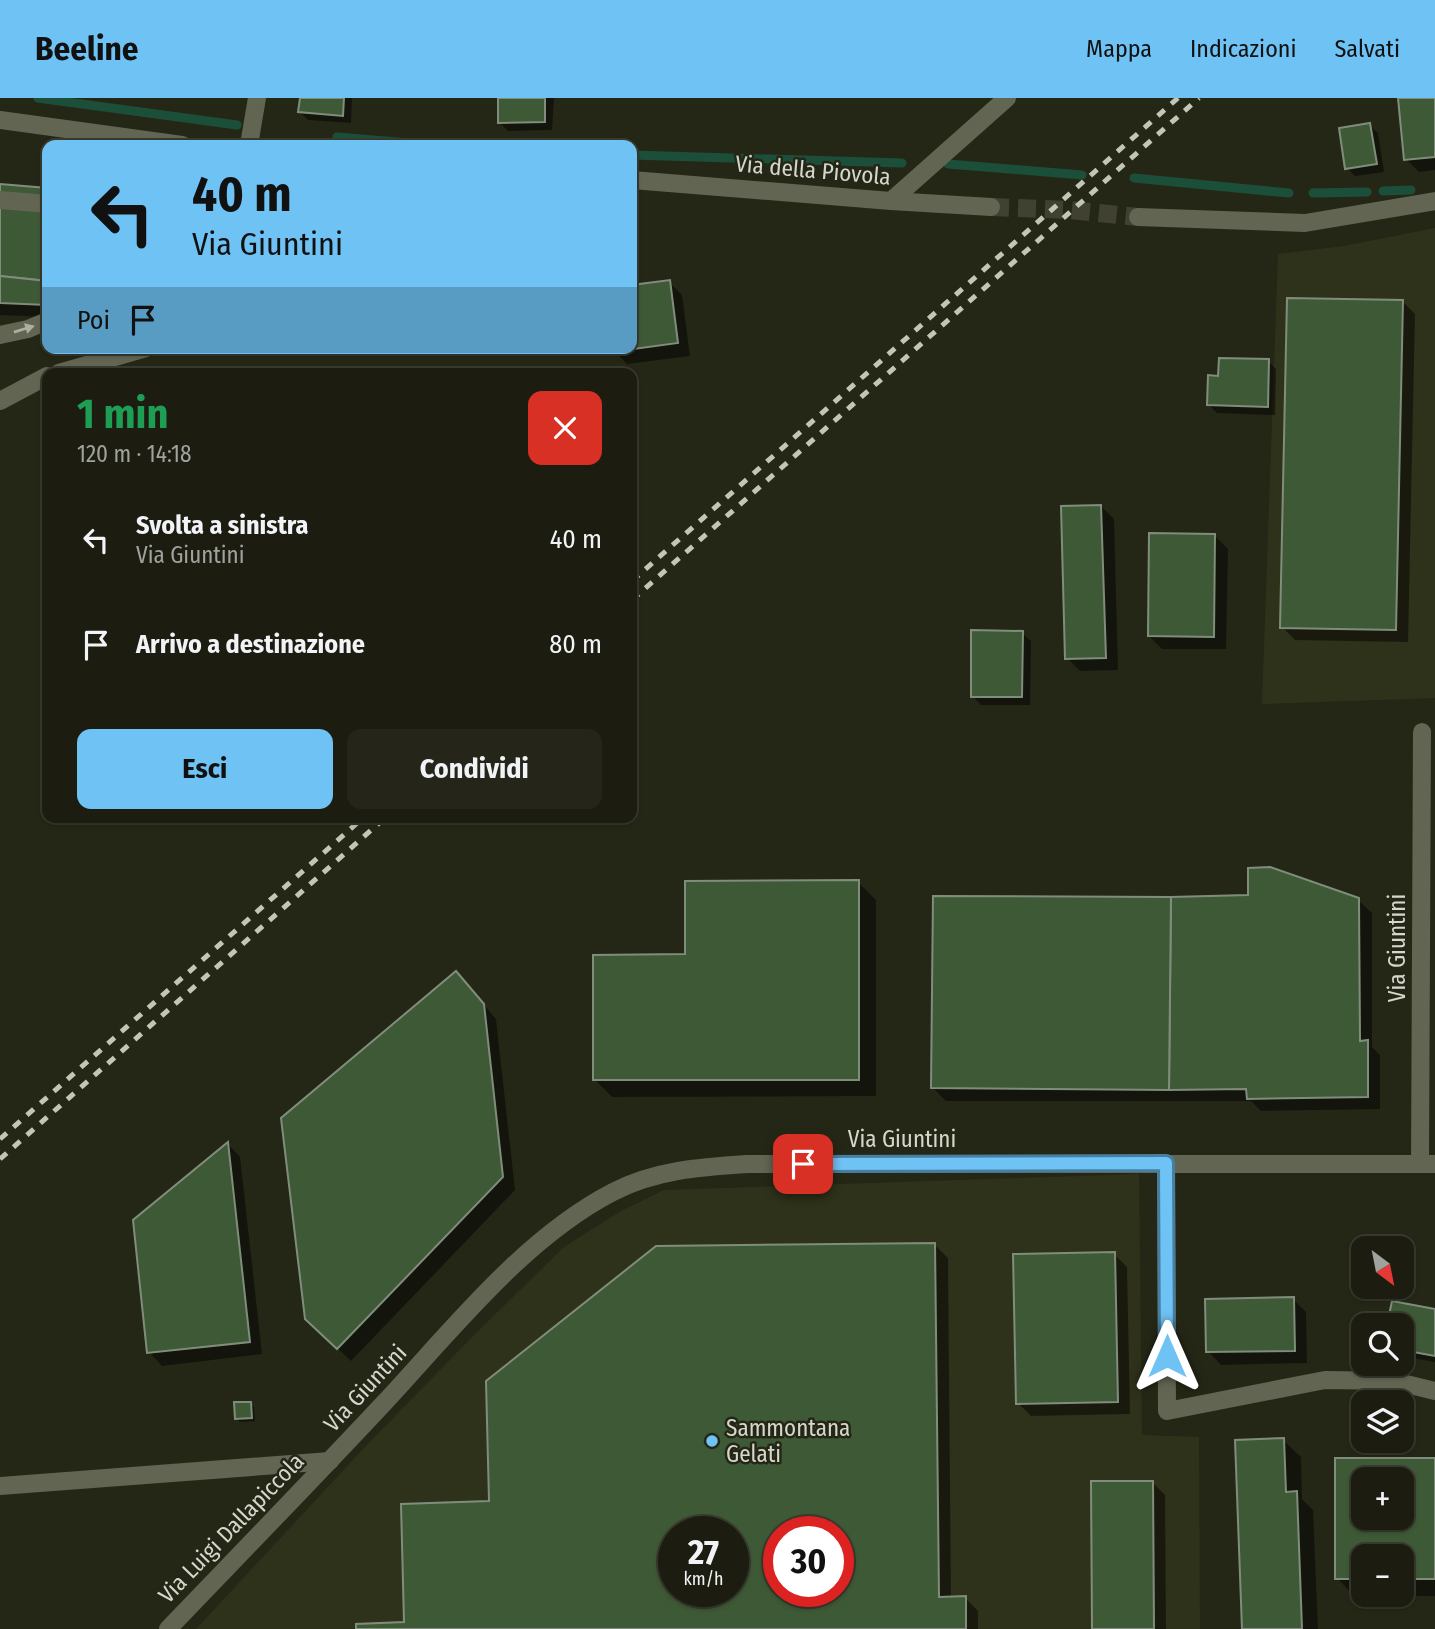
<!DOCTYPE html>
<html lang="it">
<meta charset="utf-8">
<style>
body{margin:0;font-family:"Fira Sans Condensed",sans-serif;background:#252619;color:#f1f3f6;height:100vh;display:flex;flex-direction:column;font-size:26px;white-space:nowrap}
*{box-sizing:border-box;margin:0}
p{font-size:23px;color:#a0a29f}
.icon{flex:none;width:38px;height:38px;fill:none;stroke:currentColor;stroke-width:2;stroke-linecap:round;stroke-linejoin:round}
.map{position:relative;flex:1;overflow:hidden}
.drawer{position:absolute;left:42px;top:270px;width:595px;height:455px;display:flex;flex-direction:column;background:#1c1d10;border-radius:14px;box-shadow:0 2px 5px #0004,0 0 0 2px #3a3b30}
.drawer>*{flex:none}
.hud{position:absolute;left:42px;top:42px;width:595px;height:214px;border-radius:14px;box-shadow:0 2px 5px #0004,0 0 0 2px #3a3b30;background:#6fc2f4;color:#111;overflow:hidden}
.needle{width:46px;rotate:148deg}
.fabs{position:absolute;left:1351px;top:1138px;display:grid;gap:14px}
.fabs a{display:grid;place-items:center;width:63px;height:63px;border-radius:14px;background:#1c1d10;box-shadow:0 2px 5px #0004,0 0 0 2px #3a3b30;font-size:35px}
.speed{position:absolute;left:658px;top:1418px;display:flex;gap:14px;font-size:35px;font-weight:700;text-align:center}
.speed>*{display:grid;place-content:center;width:91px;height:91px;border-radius:50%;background:#1c1d10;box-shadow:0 2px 5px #0004,0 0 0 2px #3a3b30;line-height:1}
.speed small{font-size:18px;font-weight:400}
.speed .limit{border:10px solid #d22;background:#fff;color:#111}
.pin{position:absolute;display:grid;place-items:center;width:60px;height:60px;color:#fff;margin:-30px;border-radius:14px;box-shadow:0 4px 10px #0006}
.me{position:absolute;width:77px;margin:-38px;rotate:0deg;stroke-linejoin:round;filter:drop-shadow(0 0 5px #0008)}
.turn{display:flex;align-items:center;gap:24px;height:147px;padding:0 35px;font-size:32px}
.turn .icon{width:91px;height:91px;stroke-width:2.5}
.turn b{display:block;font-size:49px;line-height:60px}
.then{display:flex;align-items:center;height:66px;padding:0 35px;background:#0003;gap:14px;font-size:26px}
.round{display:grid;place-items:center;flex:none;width:74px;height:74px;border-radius:14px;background:#252619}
.headline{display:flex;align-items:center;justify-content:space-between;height:119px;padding:0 35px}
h1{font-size:42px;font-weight:700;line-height:52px;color:#1e9e55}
.cta{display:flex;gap:14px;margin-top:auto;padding:14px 35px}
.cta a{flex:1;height:80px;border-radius:14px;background:#6fc2f4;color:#111;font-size:28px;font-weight:700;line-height:80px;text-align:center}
.cta a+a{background:#252619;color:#f1f3f6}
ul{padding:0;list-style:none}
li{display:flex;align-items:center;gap:21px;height:105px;padding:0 35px}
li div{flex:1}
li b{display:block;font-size:26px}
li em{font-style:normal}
header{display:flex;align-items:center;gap:42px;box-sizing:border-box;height:98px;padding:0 35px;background:#6fc2f4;color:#111}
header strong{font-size:33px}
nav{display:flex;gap:38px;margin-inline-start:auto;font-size:24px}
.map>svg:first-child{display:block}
.built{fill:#2f321a;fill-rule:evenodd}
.shadow{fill:#0007;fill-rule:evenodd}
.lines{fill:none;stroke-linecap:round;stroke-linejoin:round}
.stream{stroke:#1c4f3a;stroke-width:9}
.building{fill:#3e5935;stroke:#808d7c;stroke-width:2;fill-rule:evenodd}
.minor-tunnel{stroke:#404131;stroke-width:18;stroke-dasharray:18 9;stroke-linecap:butt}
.minor{stroke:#626552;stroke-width:18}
.rail{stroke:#c4c5b9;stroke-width:5;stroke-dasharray:9 9;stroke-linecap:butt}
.oneway{fill:#adafa1}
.route-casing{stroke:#487e9f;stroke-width:18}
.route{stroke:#6fc2f4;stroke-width:12}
.poi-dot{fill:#6fc2f4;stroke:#252716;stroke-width:2.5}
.labels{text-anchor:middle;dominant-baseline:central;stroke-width:5;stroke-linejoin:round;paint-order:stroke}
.street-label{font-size:23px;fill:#d6d7cc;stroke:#252716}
.poi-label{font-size:23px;fill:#d6d7cc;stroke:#252716;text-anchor:start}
</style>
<header>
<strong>Beeline</strong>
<nav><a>Mappa</a><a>Indicazioni</a><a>Salvati</a></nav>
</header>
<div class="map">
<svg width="1435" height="1531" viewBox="0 0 1435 1531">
<rect width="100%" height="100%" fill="#252716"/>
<g class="built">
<path d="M1435,130V600L1262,606L1278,156L1344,148Z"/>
<path d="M1139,1076L1142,1337L1199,1339L1200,1531H196L364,1350L471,1240L564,1149L621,1113L664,1092ZM674,1433H733V1493H674ZM779,1433H838V1493H779Z"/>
</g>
<g class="shadow">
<path d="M302,0H352L351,25L308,22L300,14Z"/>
<path d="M500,0H554L552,32L508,33L499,24Z"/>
<path d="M1400,0H1435V72L1419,74L1406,61Z"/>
<path d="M1369,27L1378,35L1384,74L1355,78L1347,70Z"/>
<path d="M0,88L47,92V219L0,217Z"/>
<path d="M669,184L682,197L690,258L627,266L614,253L632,250V189Z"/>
<path d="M1402,203L1415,216L1408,544L1295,542L1282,529Z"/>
<path d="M1268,263L1276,271L1275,317L1217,315L1209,307L1220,279Z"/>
<path d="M1101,408L1114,421L1118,572L1080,573L1067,560Z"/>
<path d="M1215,438L1228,451L1226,551H1162L1149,538Z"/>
<path d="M1022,535L1031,543L1030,607H981L972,598Z"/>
<path d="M858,784L876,802V998L612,999L595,982L687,858Z"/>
<path d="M1358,802L1372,815V949L1380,957V1011L1261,1013L1251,1003H946L933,990Z"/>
<path d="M468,888L496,921L515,1092L351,1263L320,1234Z"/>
<path d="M228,1046L240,1059L262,1256L162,1268L149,1254Z"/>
<path d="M935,1147L948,1160L951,1500H965L978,1513V1531H358L405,1526L490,1404ZM674,1433H733V1493H674ZM779,1433H838V1493H779Z"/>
<path d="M1114,1156L1127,1169L1130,1316L1031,1318L1018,1305Z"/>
<path d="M1293,1201L1306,1214L1307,1265L1221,1267L1208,1253Z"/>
<path d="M1435,1212V1264L1402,1258V1227Z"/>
<path d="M250,1305L254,1309L255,1323L240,1324L236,1320Z"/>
<path d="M1283,1342L1301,1359L1302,1401L1313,1412L1318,1531H1243Z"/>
<path d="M1337,1362H1435V1498H1354L1337,1480ZM1363,1381H1402V1419H1363ZM1363,1458H1402V1496H1363Z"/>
<path d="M1152,1384L1165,1397L1166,1531H1093Z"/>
</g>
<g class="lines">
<g class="stream">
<path d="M38,0L237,27"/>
<path d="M337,39L433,47"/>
<path d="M632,57L902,65"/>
<path d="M948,66L1082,77"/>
<path d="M1134,80L1289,95"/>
<path d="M1383,93L1411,92"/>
<path d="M1313,95L1367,94"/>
</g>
</g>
<g class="building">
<path d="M300,0H344L343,18L298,14Z"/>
<path d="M498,0H545V24L498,25Z"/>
<path d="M1398,0H1435V59L1404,62Z"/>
<path d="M1370,25L1377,66L1345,71L1339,30Z"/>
<path d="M0,86L47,90V183L0,178Z"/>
<path d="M0,178L47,183V207L0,205Z"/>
<path d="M670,182L678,245L612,254L611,250H632V187Z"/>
<path d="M1287,200L1403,202L1396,532L1280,530Z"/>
<path d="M1219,260L1269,261L1268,309L1207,307L1208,277L1218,278Z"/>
<path d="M1101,407L1106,560L1065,561L1061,408Z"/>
<path d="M1149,435L1215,436L1214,539L1148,538Z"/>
<path d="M971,532L1023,533L1022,599H971Z"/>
<path d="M1270,769L1359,800L1360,943L1368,942V999L1247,1001L1246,991L1169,992L1171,799L1248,797V770Z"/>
<path d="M859,782V982H593V857L685,856V783Z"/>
<path d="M933,798L1171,799L1169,992L931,990Z"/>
<path d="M456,873L484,906L503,1079L337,1251L305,1221L281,1020Z"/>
<path d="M228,1044L250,1244L147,1255L133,1122Z"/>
<path d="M935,1145L939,1499L966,1498V1531H356V1526L404,1524L401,1406L489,1403L486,1283L656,1148ZM674,1433H733V1493H674ZM779,1433H838V1493H779Z"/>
<path d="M1115,1154L1118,1304L1016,1306L1013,1156Z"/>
<path d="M1294,1199L1295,1253L1206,1254L1205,1201Z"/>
<path d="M1392,1203L1435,1211V1258L1402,1252V1227H1387Z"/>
<path d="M234,1304H251L252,1320L235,1321Z"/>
<path d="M1284,1340L1286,1394L1297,1393L1302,1531H1242L1235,1342Z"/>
<path d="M1335,1360H1435V1481H1402V1458H1363V1481H1335ZM1363,1381H1402V1419H1363Z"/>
<path d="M1091,1383H1153L1154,1531H1092Z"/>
</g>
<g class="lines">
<path class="minor-tunnel" d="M991,109L1070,112L1138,119"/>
<g class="minor">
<path d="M0,22L182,47"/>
<path d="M249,47L257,0"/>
<path d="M632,82L891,103L991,109"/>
<path d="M0,102L47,106"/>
<path d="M891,103L1007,0"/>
<path d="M1138,119L1305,125L1435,103"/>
<path d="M0,237L28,231L47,223"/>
<path d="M59,275L146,250"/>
<path d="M0,303L47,278"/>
<path d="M1166,1065L1167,1313L1325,1282L1394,1283L1435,1293"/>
<path d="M1420,1066L1422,634"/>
<path d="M0,1388L330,1363"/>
<path d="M168,1531C240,1456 313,1381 384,1305C452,1232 524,1140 613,1094C655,1072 701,1069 747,1066H1435"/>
</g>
<g class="rail">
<path d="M632,483L1178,0"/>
<path d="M632,502L1199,0"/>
<path d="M0,1041L364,719"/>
<path d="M0,1061L386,719"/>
</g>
</g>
<defs><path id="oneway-solid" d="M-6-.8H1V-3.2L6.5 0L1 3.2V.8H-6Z" transform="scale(1.75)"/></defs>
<use class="oneway" href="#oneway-solid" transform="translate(24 231) rotate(-17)"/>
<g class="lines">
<defs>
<path id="route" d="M803,1066L1166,1065L1167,1258"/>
</defs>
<use href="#route" class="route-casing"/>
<use href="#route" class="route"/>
</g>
<circle class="poi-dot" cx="712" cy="1343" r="7"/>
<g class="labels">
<g class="street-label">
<text transform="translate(813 72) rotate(5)">Via della Piovola</text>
<text transform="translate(1397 850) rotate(-90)">Via Giuntini</text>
<text x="902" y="1041">Via Giuntini</text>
<text transform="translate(365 1290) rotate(-47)">Via Giuntini</text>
<text transform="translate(231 1430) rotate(-46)">Via Luigi Dallapiccola</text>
</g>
<g class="poi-label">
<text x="726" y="1330">Sammontana<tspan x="726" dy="26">Gelati</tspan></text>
</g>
</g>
</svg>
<div class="fabs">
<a><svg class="needle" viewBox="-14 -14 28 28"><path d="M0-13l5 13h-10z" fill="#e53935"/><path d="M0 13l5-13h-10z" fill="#a0a29f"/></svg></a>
<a><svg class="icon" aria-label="search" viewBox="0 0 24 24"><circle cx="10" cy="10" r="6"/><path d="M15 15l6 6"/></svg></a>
<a><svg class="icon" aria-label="layers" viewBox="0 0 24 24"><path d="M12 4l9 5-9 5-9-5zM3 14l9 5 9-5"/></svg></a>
<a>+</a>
<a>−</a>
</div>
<div class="speed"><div>27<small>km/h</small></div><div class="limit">30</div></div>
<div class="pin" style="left:803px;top:1066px;background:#d93025"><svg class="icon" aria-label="arrive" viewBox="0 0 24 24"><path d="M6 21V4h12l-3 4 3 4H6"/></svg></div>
<svg class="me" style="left:1167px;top:1258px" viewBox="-20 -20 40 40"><path d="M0-17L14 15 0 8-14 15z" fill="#6fc2f4" stroke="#fff" stroke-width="4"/></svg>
<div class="hud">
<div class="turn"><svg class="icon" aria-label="left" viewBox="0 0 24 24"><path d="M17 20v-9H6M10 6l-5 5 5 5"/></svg><div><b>40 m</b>Via Giuntini</div></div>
<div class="then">Poi<svg class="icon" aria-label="arrive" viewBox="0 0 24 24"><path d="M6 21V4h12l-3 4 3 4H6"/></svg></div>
</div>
<section class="drawer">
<div class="headline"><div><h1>1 min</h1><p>120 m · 14:18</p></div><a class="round" style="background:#d93025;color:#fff"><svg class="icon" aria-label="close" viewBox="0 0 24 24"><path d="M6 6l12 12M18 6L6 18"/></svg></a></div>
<ul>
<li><svg class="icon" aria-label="left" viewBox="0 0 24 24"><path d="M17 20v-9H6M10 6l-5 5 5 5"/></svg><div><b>Svolta a sinistra</b><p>Via Giuntini</p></div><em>40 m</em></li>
<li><svg class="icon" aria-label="arrive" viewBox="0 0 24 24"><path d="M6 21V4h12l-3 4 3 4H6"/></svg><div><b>Arrivo a destinazione</b></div><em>80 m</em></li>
</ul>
<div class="cta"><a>Esci</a><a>Condividi</a></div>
</section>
</div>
